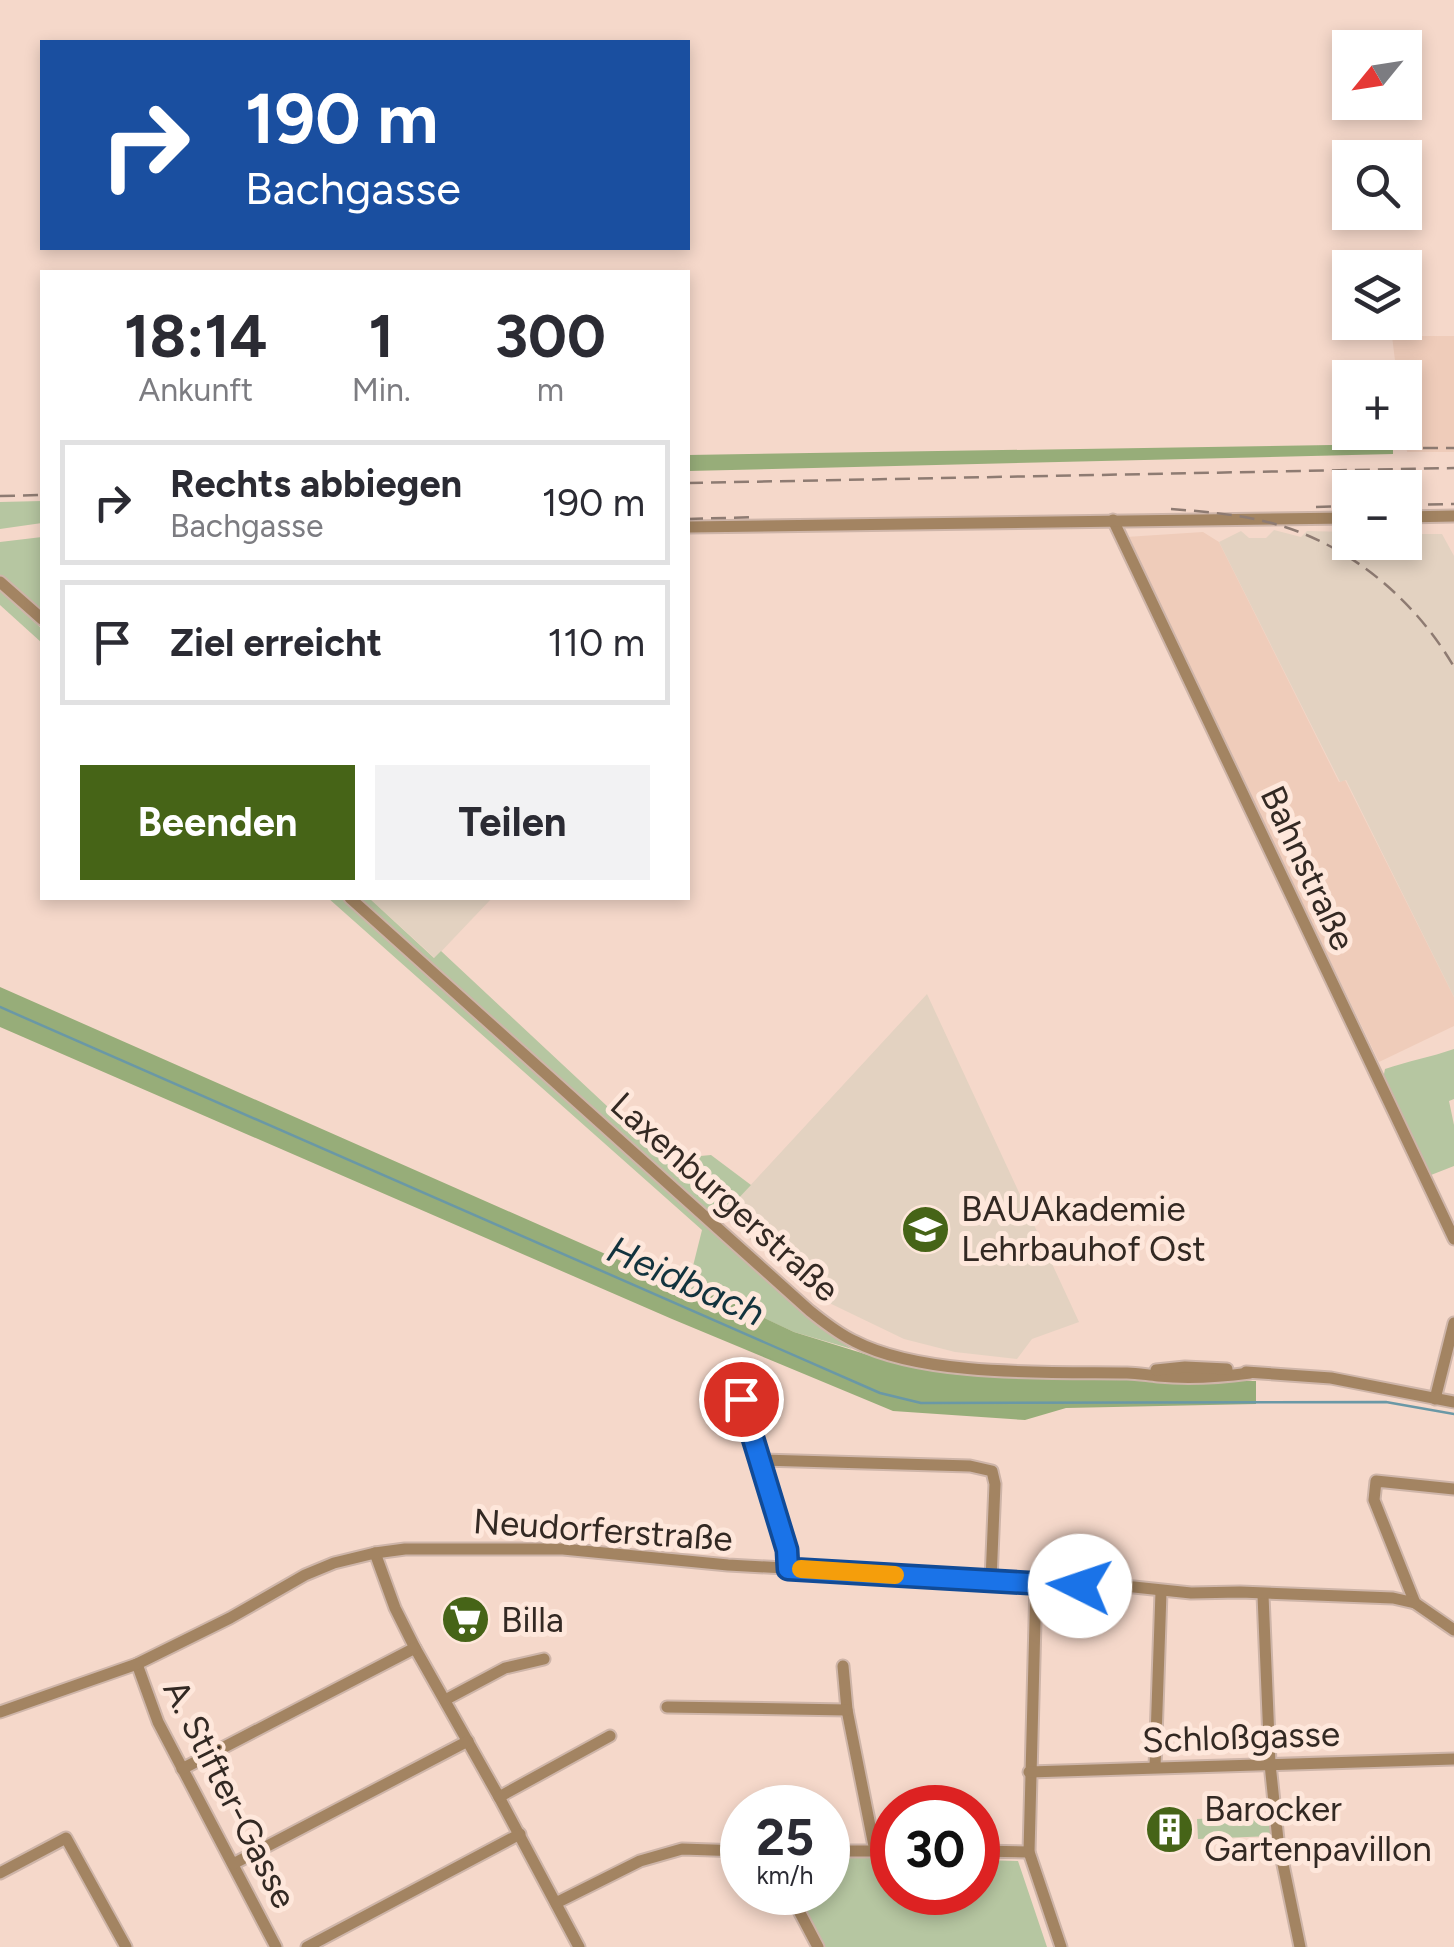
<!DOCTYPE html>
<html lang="de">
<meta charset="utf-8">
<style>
body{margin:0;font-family:Figtree,sans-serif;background:#f2f2f3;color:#2b2b33;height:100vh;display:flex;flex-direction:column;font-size:38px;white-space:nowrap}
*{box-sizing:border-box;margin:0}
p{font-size:32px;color:#7c7c81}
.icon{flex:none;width:55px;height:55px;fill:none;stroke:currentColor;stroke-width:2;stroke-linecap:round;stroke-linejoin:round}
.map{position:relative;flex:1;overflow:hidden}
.drawer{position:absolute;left:40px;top:270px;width:650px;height:630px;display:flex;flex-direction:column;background:#fff;border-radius:0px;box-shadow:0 5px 15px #0003}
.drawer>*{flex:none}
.hud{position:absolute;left:40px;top:40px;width:650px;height:210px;border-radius:0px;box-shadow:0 5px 15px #0003;background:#1a4fa0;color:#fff;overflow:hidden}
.needle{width:65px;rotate:240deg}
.buttons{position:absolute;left:1332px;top:30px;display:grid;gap:20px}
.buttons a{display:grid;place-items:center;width:90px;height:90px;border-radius:0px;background:#fff;box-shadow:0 5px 15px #0003;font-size:50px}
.speed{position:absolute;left:720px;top:1785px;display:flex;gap:20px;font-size:50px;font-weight:700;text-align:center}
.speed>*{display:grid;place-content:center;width:130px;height:130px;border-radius:50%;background:#fff;box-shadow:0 5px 15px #0003;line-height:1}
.speed small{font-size:25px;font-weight:400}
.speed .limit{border:15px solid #d22;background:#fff;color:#111}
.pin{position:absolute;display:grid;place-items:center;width:85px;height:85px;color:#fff;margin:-42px;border:5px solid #fff;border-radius:50%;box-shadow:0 2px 10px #0007}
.me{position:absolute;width:110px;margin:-55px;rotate:274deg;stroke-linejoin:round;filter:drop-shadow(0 0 8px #0008)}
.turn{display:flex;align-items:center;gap:35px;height:210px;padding:0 40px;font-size:45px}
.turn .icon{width:130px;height:130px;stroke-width:2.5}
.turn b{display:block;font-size:70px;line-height:85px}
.eta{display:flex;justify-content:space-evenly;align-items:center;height:170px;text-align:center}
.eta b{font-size:60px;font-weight:700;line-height:70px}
.button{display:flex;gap:20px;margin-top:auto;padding:20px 40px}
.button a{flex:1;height:115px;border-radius:0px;background:#466417;color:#fff;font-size:40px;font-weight:700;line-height:115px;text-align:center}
.button a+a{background:#f2f2f3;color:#2b2b33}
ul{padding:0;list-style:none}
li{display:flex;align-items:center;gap:30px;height:125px;margin:0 20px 15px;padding:0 20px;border:5px solid #e1e1e2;border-radius:0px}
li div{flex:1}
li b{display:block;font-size:38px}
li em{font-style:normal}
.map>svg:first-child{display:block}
.built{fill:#efccba}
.industrial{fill:#e3d2c1}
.green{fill:#b6c6a1}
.forest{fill:#97ad79}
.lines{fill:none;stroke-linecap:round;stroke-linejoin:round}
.stream{stroke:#6a98a6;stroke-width:2.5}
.minor-casing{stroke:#ceb5a9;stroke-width:15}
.minor{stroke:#a38462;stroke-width:11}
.rail{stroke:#8e7b72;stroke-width:2.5;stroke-dasharray:15 8;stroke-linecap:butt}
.route-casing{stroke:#114b97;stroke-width:25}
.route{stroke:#1a73e8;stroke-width:18}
.slow{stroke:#f59e0b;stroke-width:18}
.labels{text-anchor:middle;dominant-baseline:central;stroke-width:10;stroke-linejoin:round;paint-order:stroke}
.street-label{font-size:35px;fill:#332923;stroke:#fee7db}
.poi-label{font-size:35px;fill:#332923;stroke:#fee7db;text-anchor:start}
.water-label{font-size:38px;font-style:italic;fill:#12333e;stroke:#fee7db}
</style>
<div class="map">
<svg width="1454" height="1947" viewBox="0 0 1454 1947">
<rect width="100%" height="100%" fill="#f5d8ca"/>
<g class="built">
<path d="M1392,336H1454V452H1407L1405,433V378L1397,377Z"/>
<path d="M1203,532L1219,542L1339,782L1345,780L1454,997V1026L1379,1062L1126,537Z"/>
</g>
<g class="industrial">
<path d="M1274,530L1301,537L1307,531L1350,532V542H1405V534H1442L1454,556V997L1346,780L1340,782L1219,542L1241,531L1249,538H1266Z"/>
<path d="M369,898H492L435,958Z"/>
<path d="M927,994L1079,1322L1032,1339L1017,1359L955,1352L904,1339L821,1299L722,1216Z"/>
</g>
<g class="green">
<path d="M42,501V523L0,529V502Z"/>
<path d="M42,537V610L0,575V542Z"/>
<path d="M0,591L42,629V643L0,605Z"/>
<path d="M328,898H341L820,1328L852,1349L794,1332L703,1290H687L702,1230Z"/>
<path d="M357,898H369L434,958L441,951L653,1149L679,1158L711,1155L751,1185L722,1216L706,1212Z"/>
<path d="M1454,1049V1099L1449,1101L1454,1125V1166L1431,1175L1383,1079L1385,1069C1408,1061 1431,1057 1454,1049Z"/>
<path d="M1271,1815L1273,1836L1198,1839L1197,1819Z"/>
<path d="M828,1857L892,1858V1892H978V1860L1018,1861L1047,1947H822L794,1893L828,1892Z"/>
</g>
<g class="forest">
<path d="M1393,444V454L688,471V455Z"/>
<path d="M0,987L687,1290L703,1289L794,1332L894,1363L953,1374L1041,1378L1256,1381V1404L1066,1408L1025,1420L893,1411L672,1319L0,1027Z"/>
</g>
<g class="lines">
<path class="stream" d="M0,1007L880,1393L921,1403L1386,1402L1454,1414"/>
<defs>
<g id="minor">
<path d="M1405,517L1454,516"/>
<path d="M1113,520L1454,1239"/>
<path d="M688,527L1350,518"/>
<path d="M0,582L42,619"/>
<path d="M350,898L810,1311C824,1322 837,1333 854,1341C923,1377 1049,1372 1127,1373C1137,1373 1147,1375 1158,1376C1188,1379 1220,1377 1250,1373"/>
<path d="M732,1369L787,1551L789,1569"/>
<path d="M1156,1370L1185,1367L1227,1369"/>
<path d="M1246,1372L1331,1378L1454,1402"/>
<path d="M1435,1399L1454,1323"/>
<path d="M759,1460L970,1466L992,1471L995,1484L991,1580"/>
<path d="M1454,1489L1376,1481L1374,1500L1415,1603L1454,1630"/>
<path d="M375,1553L395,1608L415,1648L499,1797L579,1947"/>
<path d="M1036,1583L1029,1852L1061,1947"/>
<path d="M1263,1595L1270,1764L1278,1840L1300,1947"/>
<path d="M137,1664L158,1722L276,1947"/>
<path d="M843,1666L847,1710L875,1851"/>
<path d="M445,1700L505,1668L544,1659"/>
<path d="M667,1707L847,1710"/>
<path d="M0,1712L137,1664L230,1618L305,1575L334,1563L375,1553L405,1549H563L728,1565L1134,1587L1191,1593L1240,1592L1393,1598L1415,1603"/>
<path d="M1155,1767L1161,1592"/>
<path d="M182,1769L415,1648"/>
<path d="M1029,1772L1454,1759"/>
<path d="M499,1797L610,1736"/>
<path d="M828,1851H892"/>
<path d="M978,1851L1029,1852"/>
<path d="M233,1864L468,1741"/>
<path d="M0,1873L66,1838L126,1947"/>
<path d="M789,1892L818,1947"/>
<path d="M556,1903L640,1861L682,1849L742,1851"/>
<path d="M307,1947L520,1834"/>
</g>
</defs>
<use href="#minor" class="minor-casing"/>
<use href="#minor" class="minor"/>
<g class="rail">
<path d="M1423,448H1454"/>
<path d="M688,483L1454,468"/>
<path d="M0,496L42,495"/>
<path d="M1405,505L1454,504"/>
<path d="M1316,507L1350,506"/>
<path d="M1171,509C1210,512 1248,515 1285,527C1356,550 1417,603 1454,667"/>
<path d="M688,519L757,517"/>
</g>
</g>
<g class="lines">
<defs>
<path id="route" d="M741,1399L787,1550L788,1569L1080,1586"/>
</defs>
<use href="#route" class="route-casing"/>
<use href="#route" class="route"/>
<path class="slow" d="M801,1569L895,1575"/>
</g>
<defs>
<symbol id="school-disc" viewBox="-11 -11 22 22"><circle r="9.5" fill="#466417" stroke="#fee7db"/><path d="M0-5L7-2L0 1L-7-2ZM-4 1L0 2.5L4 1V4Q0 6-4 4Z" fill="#fff"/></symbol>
<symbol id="supermarket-disc" viewBox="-11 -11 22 22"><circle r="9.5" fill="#466417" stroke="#fee7db"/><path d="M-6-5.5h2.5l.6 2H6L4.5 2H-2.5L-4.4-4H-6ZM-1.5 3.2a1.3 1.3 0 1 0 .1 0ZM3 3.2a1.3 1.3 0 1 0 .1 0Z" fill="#fff"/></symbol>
<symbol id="building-disc" viewBox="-11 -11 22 22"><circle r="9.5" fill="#466417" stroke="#fee7db"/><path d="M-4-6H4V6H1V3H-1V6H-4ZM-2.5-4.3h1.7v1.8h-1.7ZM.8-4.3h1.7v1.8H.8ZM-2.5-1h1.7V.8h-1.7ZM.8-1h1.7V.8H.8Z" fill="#fff"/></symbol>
</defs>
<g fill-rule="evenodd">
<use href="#school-disc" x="898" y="1202" width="55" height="55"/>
<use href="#supermarket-disc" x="438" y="1592" width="55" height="55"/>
<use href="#building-disc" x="1142" y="1802" width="55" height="55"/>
</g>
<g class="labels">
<g class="street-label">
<text transform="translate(1308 868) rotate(65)">Bahnstraße</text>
<text transform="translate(725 1197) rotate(42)">Laxenburgerstraße</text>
<text transform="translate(603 1530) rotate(4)">Neudorferstraße</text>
<text transform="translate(1241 1737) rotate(-2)">Schloßgasse</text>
<text transform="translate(230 1794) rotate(63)">A. Stifter-Gasse</text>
</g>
<g class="poi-label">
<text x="961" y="1209">BAUAkademie<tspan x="961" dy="40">Lehrbauhof Ost</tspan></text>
<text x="501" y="1620">Billa</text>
<text x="1204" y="1809">Barocker<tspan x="1204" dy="40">Gartenpavillon</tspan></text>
</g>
<g class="water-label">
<text transform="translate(686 1281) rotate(24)">Heidbach</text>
</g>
</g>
</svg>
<div class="buttons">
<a><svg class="needle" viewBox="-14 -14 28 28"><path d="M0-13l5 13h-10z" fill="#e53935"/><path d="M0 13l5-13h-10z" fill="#7c7c81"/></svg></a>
<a><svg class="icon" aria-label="search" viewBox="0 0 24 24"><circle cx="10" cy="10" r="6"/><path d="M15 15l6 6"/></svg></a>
<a><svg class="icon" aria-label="layers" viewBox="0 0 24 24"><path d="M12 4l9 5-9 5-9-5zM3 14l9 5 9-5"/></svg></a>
<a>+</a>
<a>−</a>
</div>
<div class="speed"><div>25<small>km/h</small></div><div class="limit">30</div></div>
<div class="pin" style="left:741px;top:1399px;background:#d93025"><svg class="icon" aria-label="arrive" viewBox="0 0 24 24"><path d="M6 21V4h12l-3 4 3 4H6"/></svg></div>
<svg class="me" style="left:1080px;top:1586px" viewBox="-20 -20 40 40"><circle r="19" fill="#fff"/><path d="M0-13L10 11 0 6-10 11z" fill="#1a73e8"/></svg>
<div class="hud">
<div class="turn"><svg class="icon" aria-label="right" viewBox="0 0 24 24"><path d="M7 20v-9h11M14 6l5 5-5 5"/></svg><div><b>190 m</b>Bachgasse</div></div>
</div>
<section class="drawer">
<div class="eta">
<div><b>18:14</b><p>Ankunft</p></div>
<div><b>1</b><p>Min.</p></div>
<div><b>300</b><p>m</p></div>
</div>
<ul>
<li><svg class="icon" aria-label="right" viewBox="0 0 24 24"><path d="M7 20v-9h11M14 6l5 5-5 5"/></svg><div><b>Rechts abbiegen</b><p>Bachgasse</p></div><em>190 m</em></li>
<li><svg class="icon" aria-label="arrive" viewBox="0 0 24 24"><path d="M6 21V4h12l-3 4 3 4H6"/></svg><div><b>Ziel erreicht</b></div><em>110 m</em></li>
</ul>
<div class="button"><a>Beenden</a><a>Teilen</a></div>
</section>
</div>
